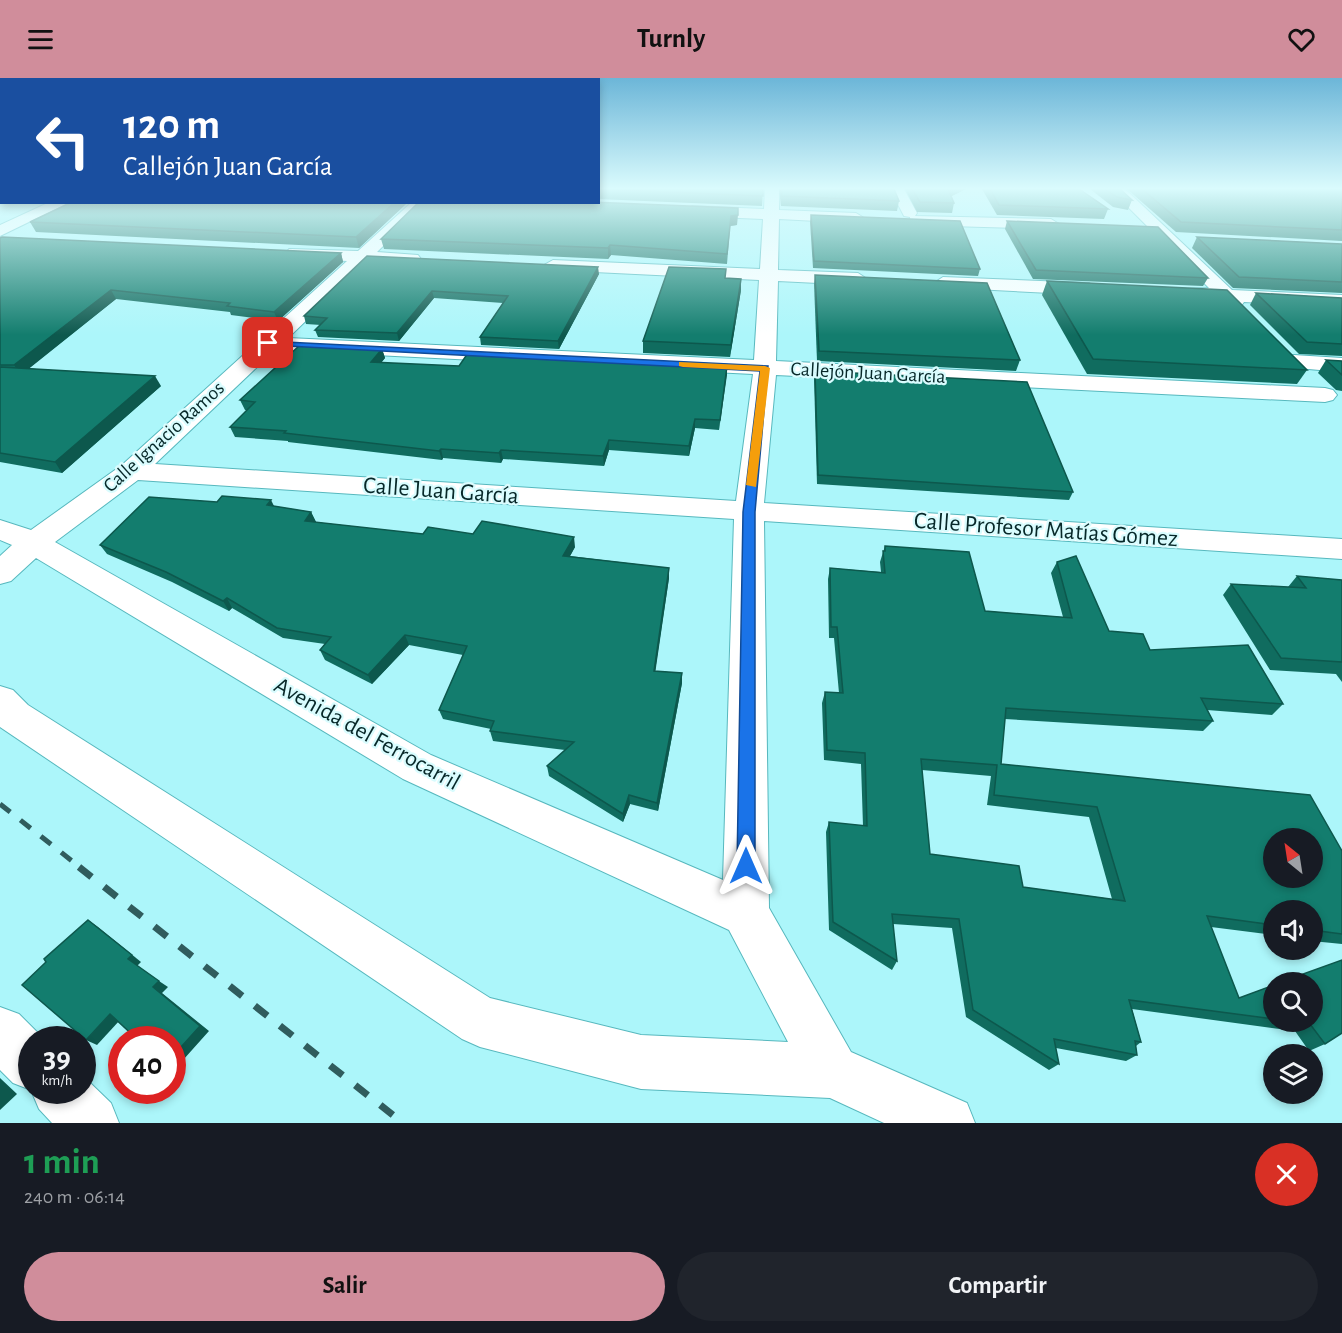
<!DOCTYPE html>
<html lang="es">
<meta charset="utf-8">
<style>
body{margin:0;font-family:"Alegreya Sans",sans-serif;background:#20242c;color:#f1f3f6;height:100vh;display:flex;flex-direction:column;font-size:22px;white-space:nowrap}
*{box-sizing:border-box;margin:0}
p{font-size:20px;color:#9ea1a6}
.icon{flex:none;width:33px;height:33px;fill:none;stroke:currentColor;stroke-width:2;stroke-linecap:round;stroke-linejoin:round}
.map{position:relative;height:1045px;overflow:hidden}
.drawer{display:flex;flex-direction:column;background:#171b24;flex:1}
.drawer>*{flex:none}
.guide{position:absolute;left:0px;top:0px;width:600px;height:126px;box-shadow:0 3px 9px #0003;background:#1a4fa0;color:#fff;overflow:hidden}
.needle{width:39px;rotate:330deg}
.tools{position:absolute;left:1263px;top:750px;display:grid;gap:12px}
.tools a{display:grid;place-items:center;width:60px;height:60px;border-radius:50%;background:#171b24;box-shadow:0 3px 9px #0003;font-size:30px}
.speed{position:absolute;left:18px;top:948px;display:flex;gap:12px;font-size:30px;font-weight:700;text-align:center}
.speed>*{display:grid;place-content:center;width:78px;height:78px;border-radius:50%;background:#171b24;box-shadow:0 3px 9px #0003;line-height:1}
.speed small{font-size:15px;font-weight:400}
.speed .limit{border:9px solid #d22;background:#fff;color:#111}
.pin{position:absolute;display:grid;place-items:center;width:51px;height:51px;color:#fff;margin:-26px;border-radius:12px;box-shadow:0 3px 9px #0006}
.me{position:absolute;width:66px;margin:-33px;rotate:0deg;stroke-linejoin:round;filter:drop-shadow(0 0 4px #0008)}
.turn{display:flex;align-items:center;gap:21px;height:126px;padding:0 24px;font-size:27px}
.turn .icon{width:78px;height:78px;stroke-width:2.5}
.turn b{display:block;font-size:42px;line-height:51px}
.round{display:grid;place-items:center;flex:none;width:63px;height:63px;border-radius:32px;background:#20242c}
.overview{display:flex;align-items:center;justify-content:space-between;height:102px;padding:0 24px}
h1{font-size:36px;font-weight:700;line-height:45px;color:#1e9e55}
.cta{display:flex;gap:12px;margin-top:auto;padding:12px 24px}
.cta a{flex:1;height:69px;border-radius:36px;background:#d08d9b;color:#111;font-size:24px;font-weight:700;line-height:69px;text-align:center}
.cta a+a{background:#20242c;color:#f1f3f6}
header{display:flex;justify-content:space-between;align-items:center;height:78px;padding:0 24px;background:#d08d9b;color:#111;font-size:27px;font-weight:700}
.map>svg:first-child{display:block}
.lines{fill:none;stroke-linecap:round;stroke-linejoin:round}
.minor-casing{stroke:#57b8be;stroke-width:2}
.minor{fill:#fff;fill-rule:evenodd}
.rail-far1{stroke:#305c5d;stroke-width:5;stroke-dasharray:13 13;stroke-linecap:butt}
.rail{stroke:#305c5d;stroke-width:7;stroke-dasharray:16 16;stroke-linecap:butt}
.wall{fill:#106c5f;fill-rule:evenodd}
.shaded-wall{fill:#0d584d}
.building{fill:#137d6e;stroke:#0d584d;stroke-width:1.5;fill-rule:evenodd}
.route{fill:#1a73e8;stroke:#114b97;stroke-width:1.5}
.slow{fill:#f59e0b}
.labels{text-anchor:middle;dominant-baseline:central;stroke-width:4.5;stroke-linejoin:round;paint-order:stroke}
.far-street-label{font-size:20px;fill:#072829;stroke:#d9fcfe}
.street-label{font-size:24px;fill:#072829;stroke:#d9fcfe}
</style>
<header><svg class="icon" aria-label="menu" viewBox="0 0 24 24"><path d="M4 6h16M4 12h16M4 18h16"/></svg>Turnly<svg class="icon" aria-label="heart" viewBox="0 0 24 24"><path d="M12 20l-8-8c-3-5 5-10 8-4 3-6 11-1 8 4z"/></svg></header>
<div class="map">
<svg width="1342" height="1045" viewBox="0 0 1342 1045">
<rect width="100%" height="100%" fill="#acf6fa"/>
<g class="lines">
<defs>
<g id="minor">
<path d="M765,111H779V132L856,135L864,140L856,145L779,141L778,192L858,195L867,201L858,207L778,203L776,283L1325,310L1333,312L1337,317L1333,322L1325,324L776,297L764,425L1342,461V481L764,443L769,830L851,974L967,1025L975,1045H884L830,1020L641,1011L480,969L462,961L0,649V608L13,612L28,627L490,920L641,957L788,964L729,852L403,701L36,480L11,503L0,506V478L12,467L0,462V442L31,452L122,387L347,183L295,180L289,179L286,175L289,171L358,173L412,124H428L377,174L418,177L421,181L418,185L367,184L288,260L754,282L759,202L553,192L544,187L553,182L760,191L763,141L692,138L684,133L692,128L764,131ZM275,272L753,296L736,423L155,386ZM138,402L734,441L723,802L431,677L55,464Z"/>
<path d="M890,111H904L917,135L915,138L1051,141L1059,146L1051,151L916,147L910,145V139L904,138Z"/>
<path d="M1110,111H1125L1232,212L1342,217V229L1244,224L1241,228L1234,230L1221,222L1181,219L1178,215L1181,211L1209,210Z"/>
<path d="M50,124H70L0,158V147Z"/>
<path d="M943,199L1089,205L1098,211L1089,217L936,209L934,205Z"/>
<path d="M1294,277L1342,280V294L1286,289L1283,284L1286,279Z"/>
<path d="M0,929L19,936L45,962H32V1012H82V997L111,1025L119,1045H52L39,1031L31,1012L13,1005L0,992Z"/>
</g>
</defs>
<use href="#minor" class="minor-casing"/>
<use href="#minor" class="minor"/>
<path class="rail-far1" d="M0,726L81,790"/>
<path class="rail" d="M79,789L403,1045"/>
</g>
<g class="wall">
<path d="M598,111H763L762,128L598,121Z"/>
<path d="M779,111H894L899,123L897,133L781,128Z"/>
<path d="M905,111H966L951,118L954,125L952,135L917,134Z"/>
<path d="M982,111H1079L1108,131L1104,141L997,137Z"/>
<path d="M1090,111H1120L1132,122L1128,132L1113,129Z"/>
<path d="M1127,111H1342V163L1176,154Z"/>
<path d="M408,124L359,170L36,154L30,144Z"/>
<path d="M811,137L980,191L978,198L813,190L810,144Z"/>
<path d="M1007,143L1208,200L1203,208L1033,201L1005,151Z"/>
<path d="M737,147L730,148L727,186L611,177L608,181L384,171L381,161Z"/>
<path d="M1197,159L1342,166V215L1233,210L1192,170Z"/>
<path d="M0,160L341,175L343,184L278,243L231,237L230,234L116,221L29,290L161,308L62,395L0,384Z"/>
<path d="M367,178L599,196L559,271L481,267L480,259L503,225L434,220L399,263L318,259L315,252L321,247L306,246L304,238Z"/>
<path d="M815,197L1020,282L1016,293L817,283L814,206Z"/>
<path d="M1047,203L1307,292L1297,306L1087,296L1042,217Z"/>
<path d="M741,212L730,279L643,275V263Z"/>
<path d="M1256,215L1342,220V278L1299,276L1250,227Z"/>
<path d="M382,271L385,280L381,285L459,288L635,286L727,288L719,352L695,350L689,378L609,372L604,388L503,381L501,385L443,380L442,382L288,364V363L235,359L230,349L247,332H245L240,322Z"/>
<path d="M1326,282L1342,283V313L1336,312L1318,295Z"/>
<path d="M815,293L1073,414L1069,422L817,406L814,301Z"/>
<path d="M274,428L311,434L316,444H315L423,456H473L575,469L570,478L669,490V500L655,593L682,595V605L658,733L630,726L623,744L549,698L547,688L565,672L493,663L490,653L491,651L443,641L439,632L463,577L409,567L372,606L325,582L320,572L325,566L283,560L232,530L229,533L172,504L107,476L100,467Z"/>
<path d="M885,468L985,533L1063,539L1051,495L1057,484L1109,553L1150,572L1283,626L1272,637L1207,632L1213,643L1203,653L1005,641L1001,686L1342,773V866L1312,863V832H1274V857L1211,849L1239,920L1274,907V944H1312L1325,966L1309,973L1295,953L1132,931L1141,964L1136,968L1137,977L1126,983L1056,970L1059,986L1049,992L966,939L952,850L893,846L897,883L892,892L829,852L826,754L829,744L863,748L861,686L824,682L822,625L825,614L839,615L834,560H829L828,501L830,490L881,494L880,484ZM922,692L991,698L987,727L1089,739L1112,821L1023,809L930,776Z"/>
<path d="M1297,498L1342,502V604L1336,596L1270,592L1223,517L1231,506L1288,509Z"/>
</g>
<g class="shaded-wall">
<path d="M948,111H966L946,121Z"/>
<path d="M395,124H408L359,170L356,159Z"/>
<path d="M738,137L737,147L730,148L727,186L731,138Z"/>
<path d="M610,167L611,177L608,181V170Z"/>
<path d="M341,175L343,184L278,243L274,234Z"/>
<path d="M598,189L599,196L559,271L558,263Z"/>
<path d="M741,201V212L730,279L731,267Z"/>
<path d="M111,212L116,221L21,297L14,287Z"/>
<path d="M432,213L434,220L399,263L397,255Z"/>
<path d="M382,271L385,280L374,293L371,284Z"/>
<path d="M727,288V297L719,352L720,342Z"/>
<path d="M155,298L161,308L62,395L55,384Z"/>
<path d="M695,341V350L689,378V368Z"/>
<path d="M609,362V372L604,388L603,378Z"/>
<path d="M441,371L443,380L442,382L439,373Z"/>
<path d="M501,372L503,381L501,385L499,375Z"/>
<path d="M271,422L276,432L267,427Z"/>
<path d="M311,434L316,444L309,453L305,443Z"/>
<path d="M574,459L575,469L565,487L563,478Z"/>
<path d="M669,490V500L654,603V593Z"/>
<path d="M227,520L232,530L229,533L223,523Z"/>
<path d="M405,557L409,567L372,606L368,597Z"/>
<path d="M682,595V605L658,733L657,725Z"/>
<path d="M629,717L630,726L623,744V736Z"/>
<path d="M88,842L98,849L141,884L137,888L128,881Z"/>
<path d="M159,903L168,909L162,915L209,953L175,991L172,990V979L153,909Z"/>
<path d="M110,936L120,942L97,967L86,962Z"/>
<path d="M0,1000L17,1016L0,1032Z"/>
</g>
<g class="building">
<path d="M598,111H763V118Z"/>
<path d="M781,111H894L899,123L782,118Z"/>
<path d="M912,111H949H948L954,125L920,124Z"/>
<path d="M990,111H1079L1108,131L999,127Z"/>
<path d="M1105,111H1120L1132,122L1117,119Z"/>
<path d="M1142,111H1342V152L1181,144Z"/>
<path d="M72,124H395L356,159L30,144Z"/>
<path d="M419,124H591L738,130V137L731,138L727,176L610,167L608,170L381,161Z"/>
<path d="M811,137L960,143L980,191L814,183Z"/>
<path d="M1007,143L1158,149L1208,200L1036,192Z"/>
<path d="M2,159L341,175L274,234L227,228L230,225L111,212L14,287H0V160Z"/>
<path d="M1197,159L1342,166V204L1239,199Z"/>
<path d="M367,178L598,189L558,263L480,259L508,218L432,213L397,255L315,252L327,240L304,238Z"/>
<path d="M669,189L726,191L725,200L741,201L731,267L643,263Z"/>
<path d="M815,197L987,205L1020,282L819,273Z"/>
<path d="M1047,203L1227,212L1307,292L1093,281Z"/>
<path d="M1256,215L1342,220V266L1307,264Z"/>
<path d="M300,267L382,271L371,284L459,288L468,275L635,286L637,283L727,288L720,342L695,341L689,368L609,362L603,378L501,372L499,375L441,371L439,373L284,355L286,353L230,349L255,324L240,322Z"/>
<path d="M1326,282L1342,283V297Z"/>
<path d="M0,289L155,298L55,384L0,375Z"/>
<path d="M815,293L1027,304L1073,414L818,397Z"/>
<path d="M222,418L271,422L267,427L311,434L305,443L423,456L428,449L473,456L482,443L574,459L563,478L669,490L654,593L682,595L657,725L629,717L623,736L547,688L574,664L490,653L494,643L439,632L467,568L405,557L368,597L320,572L331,559L277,550L227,520L223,523L166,494L100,467L149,419L217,424Z"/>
<path d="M885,468L969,474L985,533L1072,540L1057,484L1076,478L1109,553L1143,556L1150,572L1248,567L1283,626L1201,620L1213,643L1006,630L1001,686L1310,717L1342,773V856L1312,852V832H1274V847L1207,838L1239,920L1274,907V941L1129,922L1141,964L1135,963L1137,977L1054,961L1059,986L973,932L959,841L892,836L897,883L833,844L829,744L867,748L865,675L827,672L825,614L843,615L837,549H831L830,490L885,495L883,473H885ZM921,681L997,687L994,717L1097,729L1125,823L1023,809L1019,788L930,776ZM1274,760H1312V800H1274Z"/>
<path d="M1297,498L1342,502V584L1281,580L1231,506L1306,510Z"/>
<path d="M88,842L132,877L128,881L159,903L153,909L200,948L172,979V962H138L110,936L86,962L22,907L46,884L44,881Z"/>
<path d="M1342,882V955L1325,966L1310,946L1291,944H1312V904H1281Z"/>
</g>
<linearGradient id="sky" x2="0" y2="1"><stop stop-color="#6cb6d8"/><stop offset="0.43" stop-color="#dafbfd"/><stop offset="1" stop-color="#dafbfd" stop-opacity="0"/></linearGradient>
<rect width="1342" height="257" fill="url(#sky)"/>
<path class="route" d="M265,263L768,288L755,434V788L753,794L746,797L739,794L737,788L743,434L760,293L268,267L264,265Z"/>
<path class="slow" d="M679,284L765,288L770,290L756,409L746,407L760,293L683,289L679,288Z"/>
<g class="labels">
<g class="far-street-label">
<text transform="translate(868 295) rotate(3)">Callejón Juan García</text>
<text transform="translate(164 359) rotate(-42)">Calle Ignacio Ramos</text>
</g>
<g class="street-label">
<text transform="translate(441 413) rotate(4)">Calle Juan García</text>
<text transform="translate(1046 452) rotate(4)">Calle Profesor Matías Gómez</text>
<text transform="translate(367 656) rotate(29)">Avenida del Ferrocarril</text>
</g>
</g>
</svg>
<div class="tools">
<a><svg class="needle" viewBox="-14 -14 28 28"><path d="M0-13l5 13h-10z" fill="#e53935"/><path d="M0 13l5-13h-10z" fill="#9ea1a6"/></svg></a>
<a><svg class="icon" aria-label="sound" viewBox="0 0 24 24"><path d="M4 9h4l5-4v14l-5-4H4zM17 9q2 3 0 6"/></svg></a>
<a><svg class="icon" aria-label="search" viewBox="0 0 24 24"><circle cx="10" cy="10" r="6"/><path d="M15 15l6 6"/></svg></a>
<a><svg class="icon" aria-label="layers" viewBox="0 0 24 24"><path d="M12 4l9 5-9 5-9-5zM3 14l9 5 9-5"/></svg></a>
</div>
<div class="speed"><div>39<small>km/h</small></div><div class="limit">40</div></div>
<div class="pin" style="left:268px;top:265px;background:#d93025"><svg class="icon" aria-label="arrive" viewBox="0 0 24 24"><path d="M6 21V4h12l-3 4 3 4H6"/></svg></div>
<svg class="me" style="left:746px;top:788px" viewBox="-20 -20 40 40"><path d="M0-17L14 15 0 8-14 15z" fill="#1a73e8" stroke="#fff" stroke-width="4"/></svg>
<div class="guide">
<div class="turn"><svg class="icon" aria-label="left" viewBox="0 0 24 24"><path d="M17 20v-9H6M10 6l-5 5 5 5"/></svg><div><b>120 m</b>Callejón Juan García</div></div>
</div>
</div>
<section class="drawer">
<div class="overview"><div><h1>1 min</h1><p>240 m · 06:14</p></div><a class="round" style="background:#d93025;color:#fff"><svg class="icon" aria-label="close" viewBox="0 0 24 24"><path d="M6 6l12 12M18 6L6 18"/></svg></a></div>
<div class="cta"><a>Salir</a><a>Compartir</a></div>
</section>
